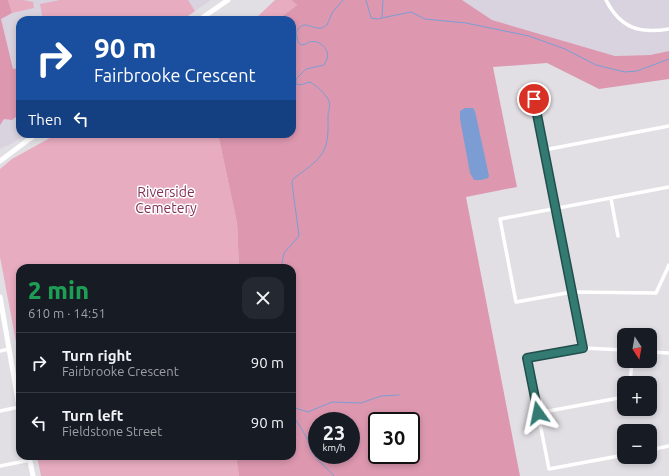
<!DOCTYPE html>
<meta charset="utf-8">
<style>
body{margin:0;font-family:Ubuntu,sans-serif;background:#242831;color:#f1f3f6;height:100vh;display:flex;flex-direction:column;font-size:15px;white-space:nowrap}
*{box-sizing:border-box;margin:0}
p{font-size:13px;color:#9ea1a6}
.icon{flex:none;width:22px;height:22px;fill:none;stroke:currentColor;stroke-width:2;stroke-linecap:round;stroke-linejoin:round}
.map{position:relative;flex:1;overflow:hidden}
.panel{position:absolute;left:16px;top:264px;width:280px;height:196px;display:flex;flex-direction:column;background:#171b24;border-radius:12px;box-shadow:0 2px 6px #0003}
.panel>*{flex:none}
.guide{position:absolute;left:16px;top:16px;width:280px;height:122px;border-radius:12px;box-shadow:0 2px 6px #0003;background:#1a4fa0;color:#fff;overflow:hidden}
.needle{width:26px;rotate:169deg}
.tools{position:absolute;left:617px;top:328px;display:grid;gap:8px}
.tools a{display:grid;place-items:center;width:40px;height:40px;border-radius:8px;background:#171b24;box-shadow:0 2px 6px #0003;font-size:20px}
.speed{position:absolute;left:308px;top:412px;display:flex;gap:8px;font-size:20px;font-weight:700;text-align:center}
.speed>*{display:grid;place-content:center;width:52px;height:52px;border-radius:50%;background:#171b24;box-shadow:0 2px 6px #0003;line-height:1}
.speed small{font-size:10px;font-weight:400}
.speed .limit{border:2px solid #111;border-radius:6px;background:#fff;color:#111}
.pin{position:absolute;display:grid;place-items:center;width:34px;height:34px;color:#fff;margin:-17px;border:2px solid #fff;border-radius:50%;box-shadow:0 1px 4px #0007}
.me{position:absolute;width:44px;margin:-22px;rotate:348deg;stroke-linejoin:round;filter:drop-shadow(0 0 3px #0008)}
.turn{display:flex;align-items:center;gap:14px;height:84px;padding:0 12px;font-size:18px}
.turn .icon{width:52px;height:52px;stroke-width:2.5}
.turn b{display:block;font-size:28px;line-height:34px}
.then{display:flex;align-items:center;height:38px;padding:0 12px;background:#0003;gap:8px;font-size:15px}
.round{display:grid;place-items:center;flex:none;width:42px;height:42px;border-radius:12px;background:#242831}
.head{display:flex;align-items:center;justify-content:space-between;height:68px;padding:0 12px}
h1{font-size:24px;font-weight:800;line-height:30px;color:#1e9e55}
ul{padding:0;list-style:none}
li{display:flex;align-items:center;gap:12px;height:60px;padding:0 12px;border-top:1px solid #363941}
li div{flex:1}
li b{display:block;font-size:15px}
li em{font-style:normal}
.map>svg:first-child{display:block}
.built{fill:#d8d3de}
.green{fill:#e8acc0}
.forest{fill:#dd98b0;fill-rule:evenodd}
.water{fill:#7b9dd3}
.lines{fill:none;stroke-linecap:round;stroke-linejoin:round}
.stream{stroke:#7b9dd3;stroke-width:1}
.street{stroke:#fff;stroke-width:3.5}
.secondary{stroke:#fff;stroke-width:5}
.route-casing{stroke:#214f4b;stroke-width:10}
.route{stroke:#337a73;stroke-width:7}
.labels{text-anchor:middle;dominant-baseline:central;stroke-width:3;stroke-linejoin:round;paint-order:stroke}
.park-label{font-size:14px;fill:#823053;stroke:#fff}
</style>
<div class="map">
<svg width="669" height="476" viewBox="0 0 669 476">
<rect width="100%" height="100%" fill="#e2dfe4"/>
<g class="built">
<path d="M0,0H211L182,20H20V134H26L13,143L0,149Z"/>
<path d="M462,0H669V51L650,55L615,56L492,20Z"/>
</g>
<g class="green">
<path d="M8,0H23L33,2L34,8L12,13Z"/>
<path d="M60,0H188L195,11L182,20H43L40,4Z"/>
<path d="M275,0H291L297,5L277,20H254Z"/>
<path d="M57,134H218L237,223L239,268H20V363L0,257V169L12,159Z"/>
<path d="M37,456H236L239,476H41Z"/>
</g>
<g class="forest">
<path d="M0,0H8L12,13L1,19L13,69L20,68V114L12,120L4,119L0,125Z"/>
<path d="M291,0H462L492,20L615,56L650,55L669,51V79L599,89L547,63L493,67L517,187L466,197L520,476H239L236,456H292V268H239L237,223L218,134H292V20H277L297,5ZM317,421H351V455H317ZM377,421H411V455H377Z"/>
</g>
<path class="water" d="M465,108H473L475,111L489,176L488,178L481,180H474L470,173L460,119V111Z"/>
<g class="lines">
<g class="stream">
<path d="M366,0L371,18L377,19L411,12L425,19L466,23L529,36L565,49L596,65L625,72L637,71L669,59"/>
<path d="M382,17L383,0"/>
<path d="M281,268L284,253L299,236L292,183L293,179C303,171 317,163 323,152C329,141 328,128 328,116C328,111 331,107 329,101C326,94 316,85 310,82L300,85L296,84V79L306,69L324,65C325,63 326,61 327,59C331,48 315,36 306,44L301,45L298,42L296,33C303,18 310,29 321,28C323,28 325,26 327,25L332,13L343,0"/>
<path d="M292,407L308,412L332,402L361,403L381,396L399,395"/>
<path d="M292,416C299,423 305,434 309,443C310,447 311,452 314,455C320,464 328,468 334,476"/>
</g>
<g class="street">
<path d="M606,0C620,28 639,34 669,29"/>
<path d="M534,99L583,348"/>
<path d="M544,150L669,126"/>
<path d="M669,187L500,219L516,302L572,292L656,293L669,265"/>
<path d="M611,199L618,236"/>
<path d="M624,350L583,348L527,358L549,469L624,455"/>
<path d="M0,351L9,349"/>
<path d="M650,352L669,353"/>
<path d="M630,383L632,361"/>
<path d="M0,411L19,407"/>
<path d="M538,413L624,397"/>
<path d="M650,450L669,446"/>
<path d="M0,466L30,460"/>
</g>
<g class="secondary">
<path d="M199,20L228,0"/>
<path d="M0,161L36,134"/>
<path d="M0,297L20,412"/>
<path d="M29,456L33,476"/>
</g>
</g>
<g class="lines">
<defs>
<path id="route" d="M534,99L583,348L527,358L538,413"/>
</defs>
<use href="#route" class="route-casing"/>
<use href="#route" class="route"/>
</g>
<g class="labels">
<g class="park-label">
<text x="166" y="192">Riverside<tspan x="166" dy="16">Cemetery</tspan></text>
</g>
</g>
</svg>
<div class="tools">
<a><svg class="needle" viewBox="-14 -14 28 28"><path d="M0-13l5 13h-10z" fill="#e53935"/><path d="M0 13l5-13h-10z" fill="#9ea1a6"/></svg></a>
<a>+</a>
<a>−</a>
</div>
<div class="speed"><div>23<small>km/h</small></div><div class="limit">30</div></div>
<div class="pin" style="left:534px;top:99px;background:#d93025"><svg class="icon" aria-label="arrive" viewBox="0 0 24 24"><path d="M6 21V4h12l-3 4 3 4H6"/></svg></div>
<svg class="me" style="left:538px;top:413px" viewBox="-20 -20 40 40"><path d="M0-17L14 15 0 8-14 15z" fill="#337a73" stroke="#fff" stroke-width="4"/></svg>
<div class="guide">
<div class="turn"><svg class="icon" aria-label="right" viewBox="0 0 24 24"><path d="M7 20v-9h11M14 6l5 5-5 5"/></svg><div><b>90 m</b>Fairbrooke Crescent</div></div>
<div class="then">Then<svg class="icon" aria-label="left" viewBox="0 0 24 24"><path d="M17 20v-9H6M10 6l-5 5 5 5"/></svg></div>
</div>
<section class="panel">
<div class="head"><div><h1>2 min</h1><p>610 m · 14:51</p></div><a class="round"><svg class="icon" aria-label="close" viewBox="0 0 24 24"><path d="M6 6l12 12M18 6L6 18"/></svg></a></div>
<ul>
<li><svg class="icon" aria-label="right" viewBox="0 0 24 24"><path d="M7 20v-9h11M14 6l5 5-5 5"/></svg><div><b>Turn right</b><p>Fairbrooke Crescent</p></div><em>90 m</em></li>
<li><svg class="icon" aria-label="left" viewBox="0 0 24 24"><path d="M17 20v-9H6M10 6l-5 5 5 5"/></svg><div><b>Turn left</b><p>Fieldstone Street</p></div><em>90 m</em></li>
</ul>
</section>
</div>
